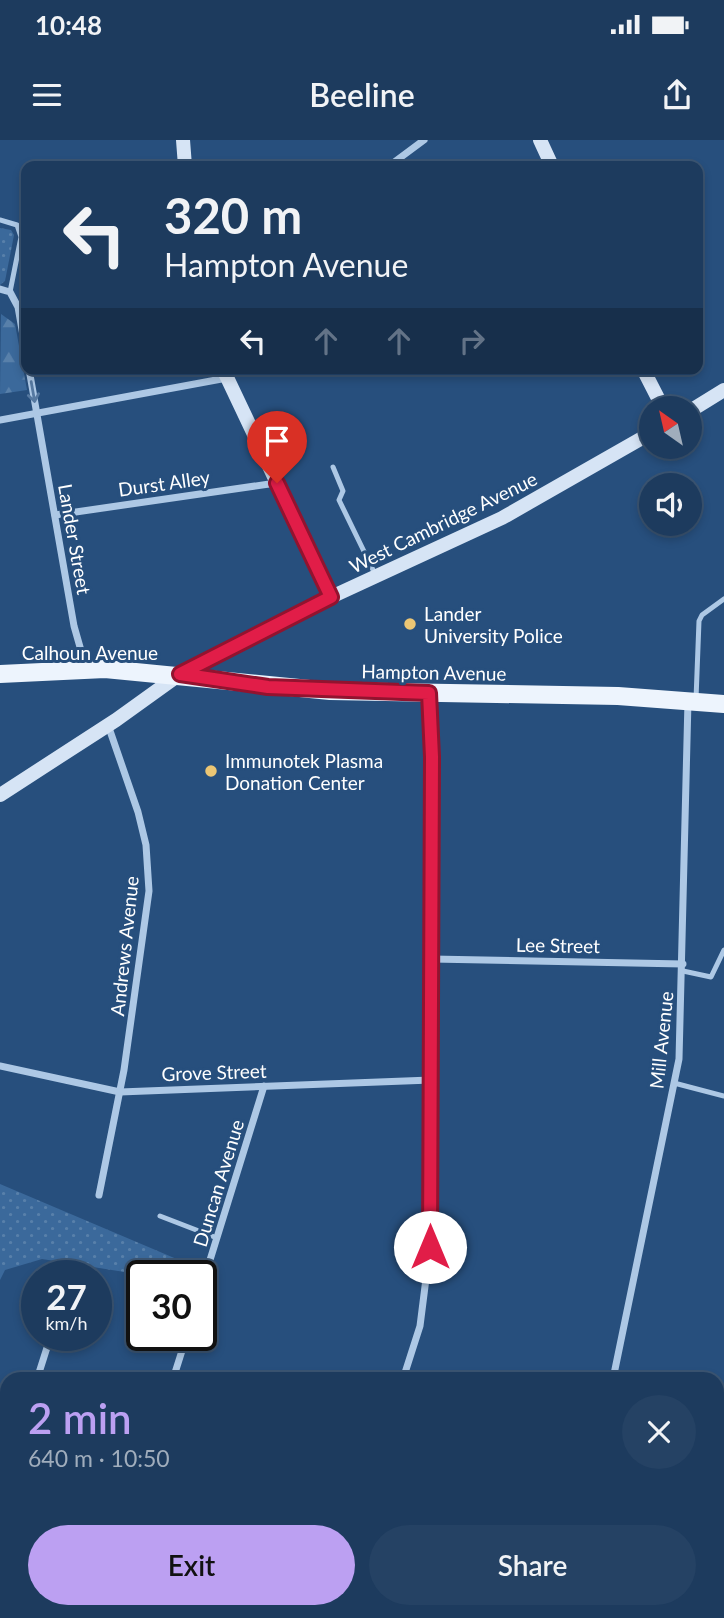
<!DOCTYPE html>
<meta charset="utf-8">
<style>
body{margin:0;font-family:Lato,sans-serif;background:#254264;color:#f1f3f6;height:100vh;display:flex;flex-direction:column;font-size:26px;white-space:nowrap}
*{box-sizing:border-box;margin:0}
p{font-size:23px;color:#a0adbc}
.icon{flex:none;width:38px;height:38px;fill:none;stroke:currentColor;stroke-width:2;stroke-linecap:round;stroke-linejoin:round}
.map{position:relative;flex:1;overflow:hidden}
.sheet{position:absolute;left:0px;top:1232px;width:724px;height:247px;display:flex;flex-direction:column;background:#1d3b5e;border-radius:21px 21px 0 0;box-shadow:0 4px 10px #0003,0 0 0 2px #3b5573}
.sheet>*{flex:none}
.hud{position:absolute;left:21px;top:21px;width:682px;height:214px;border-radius:14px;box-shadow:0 4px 10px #0003,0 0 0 2px #3b5573;background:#1d3b5e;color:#f1f3f6;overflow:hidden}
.needle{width:46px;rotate:326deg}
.tools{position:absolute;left:639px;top:256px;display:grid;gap:14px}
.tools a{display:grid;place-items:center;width:63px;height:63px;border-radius:50%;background:#1d3b5e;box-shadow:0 4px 10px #0003,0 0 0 2px #3b5573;font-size:35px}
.speed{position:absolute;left:21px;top:1120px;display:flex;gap:14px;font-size:35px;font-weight:700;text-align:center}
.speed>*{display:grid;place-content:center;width:91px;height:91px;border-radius:50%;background:#1d3b5e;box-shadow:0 4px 10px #0003,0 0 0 2px #3b5573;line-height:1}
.speed small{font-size:18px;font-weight:400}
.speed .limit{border:4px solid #111;border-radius:10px;background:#fff;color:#111}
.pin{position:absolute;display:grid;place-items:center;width:60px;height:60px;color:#fff;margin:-72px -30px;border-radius:50% 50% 50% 0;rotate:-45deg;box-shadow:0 0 7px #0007}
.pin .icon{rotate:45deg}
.me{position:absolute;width:77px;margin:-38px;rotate:0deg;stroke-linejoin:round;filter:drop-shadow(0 0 5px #0008)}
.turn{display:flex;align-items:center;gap:24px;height:147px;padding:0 28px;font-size:32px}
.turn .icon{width:91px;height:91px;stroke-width:2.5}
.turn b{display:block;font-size:49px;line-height:60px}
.lanes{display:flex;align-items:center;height:66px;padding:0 28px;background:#0003;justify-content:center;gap:35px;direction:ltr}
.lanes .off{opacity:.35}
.round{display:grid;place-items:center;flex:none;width:74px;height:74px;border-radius:37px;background:#254264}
.head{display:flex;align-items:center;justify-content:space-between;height:119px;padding:0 28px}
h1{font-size:42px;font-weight:600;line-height:52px;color:#bca0f2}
.button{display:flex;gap:14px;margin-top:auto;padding:14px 28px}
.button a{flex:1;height:80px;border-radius:42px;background:#bca0f2;color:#111;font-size:28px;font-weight:600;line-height:80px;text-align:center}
.button a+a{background:#254264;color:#f1f3f6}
.status{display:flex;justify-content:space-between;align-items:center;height:49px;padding:0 35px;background:#1d3b5e;direction:ltr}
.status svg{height:19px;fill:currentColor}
header{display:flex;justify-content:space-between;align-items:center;height:91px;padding:0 28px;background:#1d3b5e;font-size:32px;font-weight:600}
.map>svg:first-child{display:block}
.grass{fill:url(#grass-dots)}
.forest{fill:url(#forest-firs)}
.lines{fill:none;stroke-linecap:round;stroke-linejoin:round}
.lane{stroke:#adc8e5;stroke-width:5}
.street{stroke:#adc8e5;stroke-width:7}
.secondary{stroke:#d6e4f5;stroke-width:14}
.primary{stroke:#edf4fd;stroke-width:18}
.oneway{stroke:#5679a1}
.route-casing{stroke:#92132f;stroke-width:18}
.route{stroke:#e11d48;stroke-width:12}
.poi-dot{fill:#ecc674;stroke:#274f7d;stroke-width:2.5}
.labels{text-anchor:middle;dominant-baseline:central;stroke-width:6;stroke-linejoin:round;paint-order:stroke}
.street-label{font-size:19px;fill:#fff;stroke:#274f7d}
.poi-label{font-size:19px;fill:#fff;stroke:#274f7d;text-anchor:start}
</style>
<div class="status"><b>10:48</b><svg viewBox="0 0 49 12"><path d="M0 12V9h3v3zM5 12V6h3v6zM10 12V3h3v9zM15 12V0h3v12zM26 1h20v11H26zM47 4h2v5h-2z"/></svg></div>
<header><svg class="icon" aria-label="menu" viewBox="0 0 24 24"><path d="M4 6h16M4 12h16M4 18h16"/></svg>Beeline<svg class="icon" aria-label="share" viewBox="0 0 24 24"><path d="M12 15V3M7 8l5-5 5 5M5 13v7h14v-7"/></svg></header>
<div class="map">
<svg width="724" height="1478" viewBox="0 0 724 1478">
<defs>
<pattern id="grass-dots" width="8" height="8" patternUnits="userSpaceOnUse" patternTransform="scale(1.75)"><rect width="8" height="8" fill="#3b699b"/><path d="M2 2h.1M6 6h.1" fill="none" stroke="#5880aa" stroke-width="1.8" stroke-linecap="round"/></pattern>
<pattern id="forest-firs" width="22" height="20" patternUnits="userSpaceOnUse" patternTransform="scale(1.75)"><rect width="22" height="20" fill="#3b699b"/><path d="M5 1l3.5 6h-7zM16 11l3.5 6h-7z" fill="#5880aa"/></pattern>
</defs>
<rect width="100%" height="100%" fill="#274f7d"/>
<g class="grass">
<path d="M0,88L11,90L14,95L5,141L0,145Z"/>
<path d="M0,1044L179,1120L170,1136H150L42,1119L5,1130L0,1140Z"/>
</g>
<path class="forest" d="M1,174L15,184L27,250L0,254Z"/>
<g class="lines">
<g class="lane">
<path d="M0,80L17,85L21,97L10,152"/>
<path d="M333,327L343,351L339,360L375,434"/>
<path d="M696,559L699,481L702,475L724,459"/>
<path d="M683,831L711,837L724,810"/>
<path d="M674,943L724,956"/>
<path d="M160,1076L217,1098"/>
</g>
<g class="street">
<path d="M389,26L424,0"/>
<path d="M0,149L10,152L18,167L26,213"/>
<path d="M29,229L74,486L86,528"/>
<path d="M0,280L227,238"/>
<path d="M55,375L276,343"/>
<path d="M432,819L683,824"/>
<path d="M0,926L120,952L431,940"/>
<path d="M99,1055L124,930L149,751L146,705L138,672L108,585"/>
<path d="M201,1149L264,946"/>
<path d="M37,1239L51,1195"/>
<path d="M173,1239L187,1195"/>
<path d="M403,1239L420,1186L430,1107L432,617L429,554"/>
<path d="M613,1239L679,919L688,561"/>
<path d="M0,1362L7,1339"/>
<path d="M0,1453L7,1460"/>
<path d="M20,1472L26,1478"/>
<path d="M241,1472L259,1478"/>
<path d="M99,1478L101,1472"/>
<path d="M168,1478L192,1472"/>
<path d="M320,1478L322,1472"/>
<path d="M464,1478L469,1472"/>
</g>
<g class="secondary">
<path d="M183,0L185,26"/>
<path d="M540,0L552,26"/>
<path d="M223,229L331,457"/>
<path d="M643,229L663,268"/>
<path d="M690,271L724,250"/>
<path d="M0,655L116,580L180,534L331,457L502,378L651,293"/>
</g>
<path class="primary" d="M0,534L105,529L330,551L618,556L724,564"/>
</g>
<defs><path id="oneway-shaft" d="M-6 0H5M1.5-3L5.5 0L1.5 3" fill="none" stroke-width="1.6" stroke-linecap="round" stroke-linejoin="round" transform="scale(1.75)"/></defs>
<use class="oneway" href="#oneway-shaft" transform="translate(33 252) rotate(80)"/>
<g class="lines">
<defs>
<path id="route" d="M277,343L331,457L180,534L268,547L429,553L432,617L430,1107"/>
</defs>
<use href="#route" class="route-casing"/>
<use href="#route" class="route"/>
</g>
<g class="poi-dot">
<circle cx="410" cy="484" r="7"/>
<circle cx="211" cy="631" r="7"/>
</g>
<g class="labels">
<g class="street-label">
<text transform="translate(164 343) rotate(-8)">Durst Alley</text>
<text transform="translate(443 382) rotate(-26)">West Cambridge Avenue</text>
<text transform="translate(75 399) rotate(80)">Lander Street</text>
<text x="90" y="512">Calhoun Avenue</text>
<text transform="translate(434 532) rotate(1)">Hampton Avenue</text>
<text transform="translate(558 805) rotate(1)">Lee Street</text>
<text transform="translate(124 806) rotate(-84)">Andrews Avenue</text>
<text transform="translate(661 900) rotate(-84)">Mill Avenue</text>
<text transform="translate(214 932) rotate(-2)">Grove Street</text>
<text transform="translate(218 1043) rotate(-73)">Duncan Avenue</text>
</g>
<g class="poi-label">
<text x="424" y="473">Lander<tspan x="424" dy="22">University Police</tspan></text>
<text x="225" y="620">Immunotek Plasma<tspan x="225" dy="22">Donation Center</tspan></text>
</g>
</g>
</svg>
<div class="tools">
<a><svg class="needle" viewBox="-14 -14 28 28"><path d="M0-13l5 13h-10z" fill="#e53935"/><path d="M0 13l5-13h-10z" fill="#a0adbc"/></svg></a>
<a><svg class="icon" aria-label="sound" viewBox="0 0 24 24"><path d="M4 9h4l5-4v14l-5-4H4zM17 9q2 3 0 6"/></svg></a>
</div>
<div class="speed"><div>27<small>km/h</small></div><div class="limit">30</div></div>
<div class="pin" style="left:277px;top:343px;background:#d93025"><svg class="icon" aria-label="arrive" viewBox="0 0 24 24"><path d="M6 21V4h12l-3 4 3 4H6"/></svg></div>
<svg class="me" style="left:430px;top:1107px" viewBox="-20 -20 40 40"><circle r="19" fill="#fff"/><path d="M0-13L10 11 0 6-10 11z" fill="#e11d48"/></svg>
<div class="hud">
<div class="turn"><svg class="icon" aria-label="left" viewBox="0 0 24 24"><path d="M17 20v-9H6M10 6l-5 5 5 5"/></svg><div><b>320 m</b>Hampton Avenue</div></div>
<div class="lanes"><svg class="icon" aria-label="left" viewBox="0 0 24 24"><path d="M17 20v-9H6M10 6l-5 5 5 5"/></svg><svg class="icon off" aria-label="ahead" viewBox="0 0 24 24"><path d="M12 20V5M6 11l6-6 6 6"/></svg><svg class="icon off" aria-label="ahead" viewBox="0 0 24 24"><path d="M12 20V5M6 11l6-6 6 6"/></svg><svg class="icon off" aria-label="right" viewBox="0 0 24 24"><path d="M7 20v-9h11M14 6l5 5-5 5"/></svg></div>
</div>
<section class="sheet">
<div class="head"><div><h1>2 min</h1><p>640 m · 10:50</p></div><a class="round"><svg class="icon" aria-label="close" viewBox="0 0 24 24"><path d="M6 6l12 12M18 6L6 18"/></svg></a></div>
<div class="button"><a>Exit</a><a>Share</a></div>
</section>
</div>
